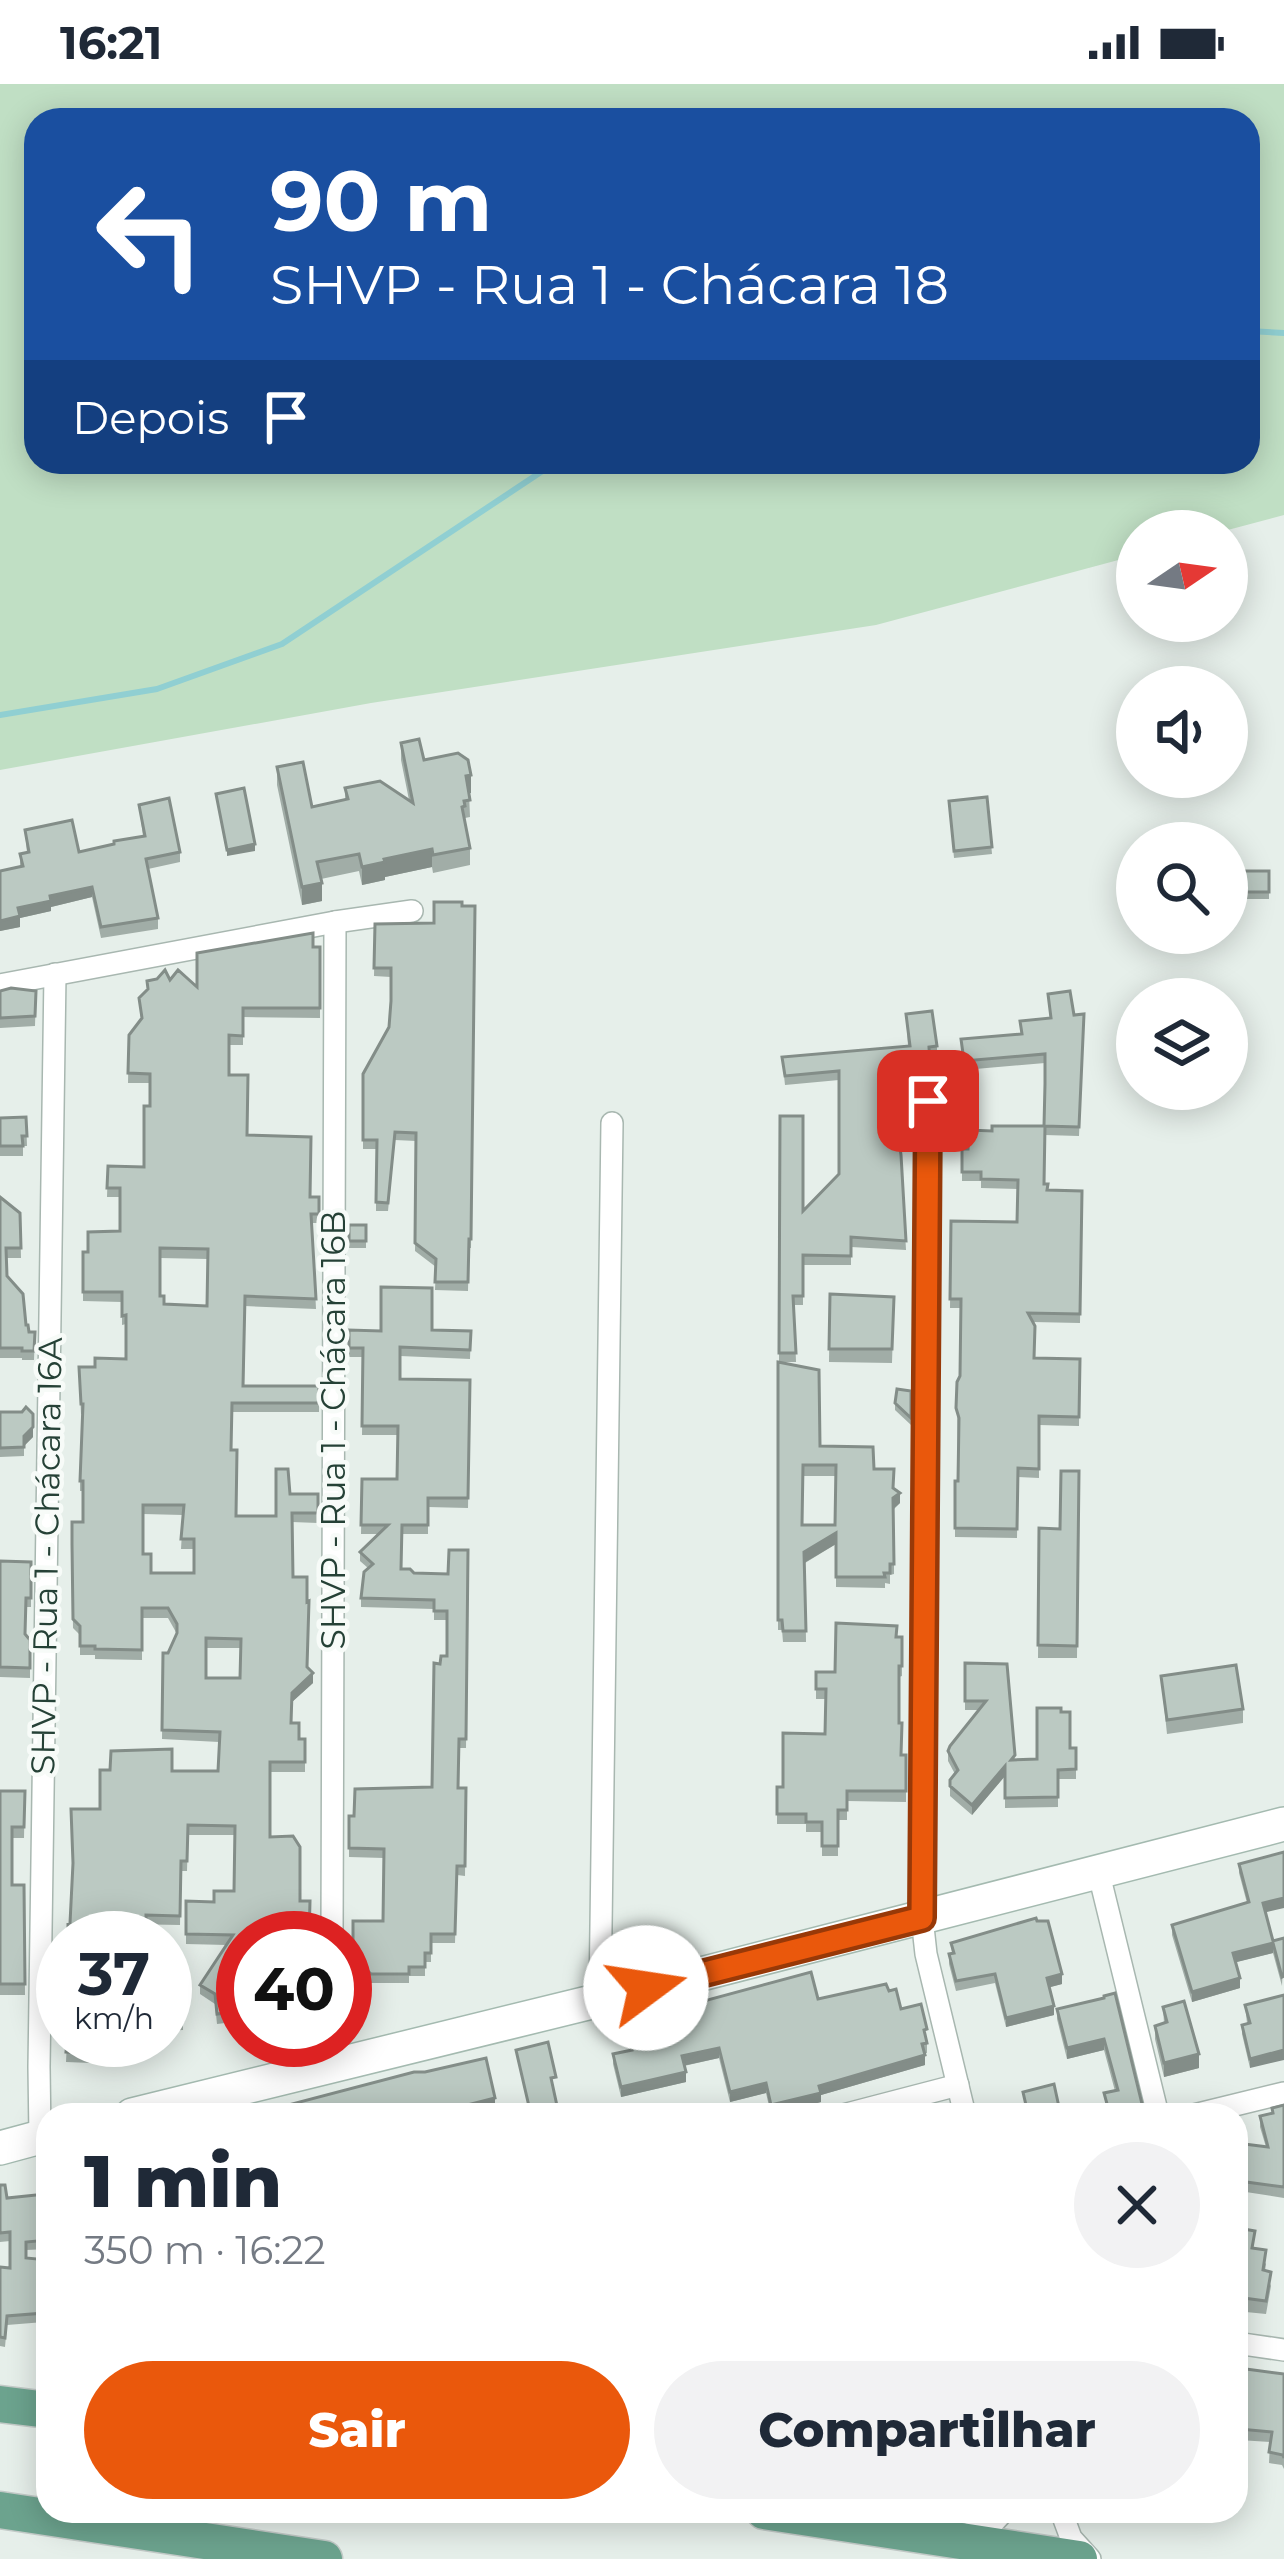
<!DOCTYPE html>
<html lang="pt">
<meta charset="utf-8">
<style>
body{margin:0;font-family:Montserrat,sans-serif;background:#f2f2f3;color:#1f2937;height:100vh;display:flex;flex-direction:column;font-size:45px;white-space:nowrap}
*{box-sizing:border-box;margin:0}
p{font-size:39px;color:#747a83}
.icon{flex:none;width:66px;height:66px;fill:none;stroke:currentColor;stroke-width:2;stroke-linecap:round;stroke-linejoin:round}
.map{position:relative;flex:1;overflow:hidden}
.side{position:absolute;left:36px;top:2019px;width:1212px;height:420px;display:flex;flex-direction:column;background:#fff;border-radius:36px;box-shadow:0 6px 30px #0003}
.side>*{flex:none}
.top-card{position:absolute;left:24px;top:24px;width:1236px;height:366px;border-radius:36px;box-shadow:0 6px 30px #0003;background:#1a4fa0;color:#fff;overflow:hidden}
.needle{width:78px;rotate:77deg}
.controls{position:absolute;left:1116px;top:426px;display:grid;gap:24px}
.controls a{display:grid;place-items:center;width:132px;height:132px;border-radius:50%;background:#fff;box-shadow:0 6px 30px #0003;font-size:60px}
.speed{position:absolute;left:36px;top:1827px;display:flex;gap:24px;font-size:60px;font-weight:700;text-align:center}
.speed>*{display:grid;place-content:center;width:156px;height:156px;border-radius:50%;background:#fff;box-shadow:0 6px 30px #0003;line-height:1}
.speed small{font-size:30px;font-weight:400}
.speed .limit{border:18px solid #d22;background:#fff;color:#111}
.pin{position:absolute;display:grid;place-items:center;width:102px;height:102px;color:#fff;margin:-51px;border-radius:24px;box-shadow:0 6px 18px #0006}
.me{position:absolute;width:132px;margin:-66px;rotate:76deg;stroke-linejoin:round;filter:drop-shadow(0 0 9px #0008)}
.turn{display:flex;align-items:center;gap:42px;height:252px;padding:0 48px;font-size:54px}
.turn .icon{width:156px;height:156px;stroke-width:2.5}
.turn b{display:block;font-size:84px;line-height:102px}
.then{display:flex;align-items:center;height:114px;padding:0 48px;background:#0003;gap:24px;font-size:45px}
.round{display:grid;place-items:center;flex:none;width:126px;height:126px;border-radius:63px;background:#f2f2f3}
.overview{display:flex;align-items:center;justify-content:space-between;height:204px;padding:0 48px}
h1{font-size:72px;font-weight:800;line-height:90px}
.button{display:flex;gap:24px;margin-top:auto;padding:24px 48px}
.button a{flex:1;height:138px;border-radius:72px;background:#ea580c;color:#fff;font-size:48px;font-weight:800;line-height:138px;text-align:center}
.button a+a{background:#f2f2f3;color:#1f2937}
.status{display:flex;justify-content:space-between;align-items:center;height:84px;padding:0 60px;background:#fff;direction:ltr}
.status svg{height:33px;fill:currentColor}
.map>svg:first-child{display:block}
.green{fill:#c0dfc4;fill-rule:evenodd}
.lines{fill:none;stroke-linecap:round;stroke-linejoin:round}
.stream{stroke:#90cfd2;stroke-width:6}
.street-casing{stroke:#a8b7b0;stroke-width:24}
.secondary-casing{stroke:#a4bab0;stroke-width:36}
.primary-casing{stroke:#c2cac7;stroke-width:39}
.street{stroke:#fff;stroke-width:21}
.secondary{stroke:#fff;stroke-width:33}
.primary{stroke:#6ca38e;stroke-width:36}
.wall{fill:#a1ada7;fill-rule:evenodd}
.shaded-wall{fill:#838d88}
.building{fill:#bbc9c2;stroke:#838d88;stroke-width:3;fill-rule:evenodd}
.route-casing{stroke:#983908;stroke-width:30}
.route{stroke:#ea580c;stroke-width:21}
.labels{text-anchor:middle;dominant-baseline:central;stroke-width:9;stroke-linejoin:round;paint-order:stroke}
.street-label{font-size:33px;fill:#254136;stroke:#f7fbf8}
</style>
<div class="status"><b>16:21</b><svg viewBox="0 0 49 12"><path d="M0 12V9h3v3zM5 12V6h3v6zM10 12V3h3v9zM15 12V0h3v12zM26 1h20v11H26zM47 4h2v5h-2z"/></svg></div>
<div class="map">
<svg width="1284" height="2475" viewBox="0 0 1284 2475">
<rect width="100%" height="100%" fill="#e6efea"/>
<path class="green" d="M0,0H1284V431L1224,447H1137V471L876,541L371,619L0,686ZM36,36H1248V378H36Z"/>
<g class="lines">
<g class="stream">
<path d="M1248,247L1284,249"/>
<path d="M0,631L157,605L282,560L547,384L565,378"/>
</g>
<defs>
<g id="street">
<path d="M0,901L335,838L412,827"/>
<path d="M928,1017L922,1834L926,1870L965,2031"/>
<path d="M1098,1786L1158,2031"/>
<path d="M332,1854L335,838"/>
<path d="M600,1916L612,1039"/>
<path d="M843,2031L958,2001"/>
<path d="M1194,2031L1284,2009"/>
<path d="M40,2053L39,1983L55,890"/>
<path d="M1236,2259L1284,2266"/>
<path d="M1061,2427L1071,2454L1090,2475"/>
<path d="M965,2451L992,2440L1004,2427"/>
</g>
<g id="secondary">
<path d="M132,2031L600,1916L1284,1740"/>
<path d="M0,2064L48,2051"/>
</g>
<g id="primary">
<path d="M0,2320L48,2326"/>
<path d="M0,2426L324,2475"/>
<path d="M764,2427L1079,2475"/>
</g>
</defs>
<use href="#street" class="street-casing"/>
<use href="#secondary" class="secondary-casing"/>
<use href="#primary" class="primary-casing"/>
<use href="#street" class="street"/>
<use href="#secondary" class="secondary"/>
<use href="#primary" class="primary"/>
</g>
<g class="wall">
<path d="M401,659L471,709H469L470,733L465,734V740L470,764V781L433,789L432,783L385,793V796L362,801L359,787L321,795L322,817L302,821L277,701V683L312,723L345,715V704L409,716L401,676Z"/>
<path d="M987,713L992,770L954,774L949,717Z"/>
<path d="M139,721L180,768V778L148,785L158,834V845L101,854L92,813L51,823V827L20,834V843L0,847V787L20,783V770L27,769L25,746L79,768L114,760L143,752Z"/>
<path d="M1233,787H1269V815H1234Z"/>
<path d="M462,822H475L471,1164H469L468,1207L435,1206L436,1183L415,1167L416,1057L395,1056L388,1127H376V1065H363V990L389,943L391,893L374,892L375,840L434,839Z"/>
<path d="M313,863H320V934L243,933V961H229V991L247,1051L310,1113H319V1139H312L316,1225L245,1222L244,1302H319V1328H232L231,1366L236,1432H276L290,1410H318V1439L292,1438L293,1493L307,1583L313,1599L292,1618L291,1639L299,1655H305V1688H270L243,1854V1920L233,1914L234,1938L217,1940L215,1920L200,1910V1901L227,1861L186,1860V1817L214,1818L234,1807L235,1751H188L187,1787H181L180,1841L70,1839L100,1725L172,1687H218L219,1658L162,1655L163,1569H168L177,1550L168,1534H142V1576L95,1575V1571H80V1551L73,1544L72,1470L83,1438V1407H80V1397L83,1330H81L79,1283H95L126,1275V1240L122,1241V1218L83,1217V1168H88L120,1147V1113H107L108,1082L144,1083L150,1022V999H128L129,951L141,935L139,914L170,896L197,903ZM160,1174L208,1175L207,1222L164,1220L160,1212ZM143,1430L183,1431L181,1465H194V1489H151L143,1470ZM206,1564H241L240,1594H206Z"/>
<path d="M0,907H36L35,942L0,944Z"/>
<path d="M1048,910L1074,931L1084,930L1079,1052L1045,1051L1044,1100L1047,1106L1082,1107L1080,1239L1033,1238L1034,1274L1080,1275L1079,1342L1039,1341V1394L1018,1393L1017,1454L955,1453V1397H958L957,1298L960,1292L961,1224H950L951,1137L1017,1138L1018,1105L981,1104V1097H962V1065H968L992,1047L1044,1042L1045,979L964,986L961,955L1021,950L1020,937L1050,934Z"/>
<path d="M906,930L937,962V972H930V989L895,991V1064L901,1071L906,1166L851,1163V1181H803V1221H794L796,1278H779L780,1032L803,1127L839,1090V996L785,1001L782,973L908,962Z"/>
<path d="M26,1033L27,1062H23V1072H0V1034Z"/>
<path d="M0,1113L20,1129L21,1174H6L7,1192L29,1248H35L34,1276H22V1274H0Z"/>
<rect x="349" y="1141" width="17" height="23"/>
<path d="M830,1210L894,1213L892,1279L829,1278Z"/>
<path d="M349,1246L471,1247L470,1275L400,1272V1295L470,1296L468,1424L428,1423V1450H402L401,1485L414,1489L448,1490L468,1466L466,1664H459L458,1704H466L465,1792L457,1791L455,1859H431V1878H425V1892H409V1899H371L348,1876V1867L383,1837L384,1774L349,1773V1732H354L432,1703L440,1580L447,1572V1536H434V1525L361,1523V1514L368,1484L360,1477V1468L379,1450H361L362,1395H397L398,1351H362L363,1273H349Z"/>
<path d="M778,1278L820,1362L874,1385L894,1405L900,1419L894,1425V1490L890,1491V1500L885,1499V1504L836,1503V1460L805,1479L806,1558H783L782,1546H778ZM803,1392H836L835,1441H802Z"/>
<path d="M911,1307V1341L895,1326V1319Z"/>
<path d="M0,1328L33,1330V1353L24,1362V1372L0,1373Z"/>
<path d="M1079,1387L1077,1574H1038L1039,1444L1060,1445Z"/>
<path d="M0,1477L31,1478V1523H26L25,1550L30,1556V1594L0,1593Z"/>
<path d="M897,1553H902V1592L899,1593V1639L901,1671H906V1718L847,1717V1736H838V1772H822V1748H806V1740H777V1703H783L825,1650L826,1615H816V1588H835Z"/>
<path d="M965,1579L1015,1676L1037,1675L1070,1664H1076V1695H1058V1723L1005,1724V1692L972,1731L950,1712V1696L955,1690L948,1677V1667L979,1626H965Z"/>
<path d="M1161,1592L1243,1625V1639L1167,1650Z"/>
<path d="M0,1707H25L24,1754H12V1801H24L25,1911H0Z"/>
<path d="M1239,1780L1266,1828L1273,1857L1284,1854L1282,1902L1273,1869L1236,1878L1240,1904L1192,1918L1172,1851V1841L1247,1819L1239,1789Z"/>
<path d="M951,1859L1062,1900L1050,1903L1054,1931L1006,1943L995,1899L956,1907L949,1880V1870H952Z"/>
<path d="M165,1875L172,1884H183V1946L165,1947Z"/>
<path d="M889,1907L901,1925L927,1955V1969H924L925,1981L821,2011V2018L771,2031L766,2009L730,2018L719,1974L684,1982L686,1998L621,2013L613,1980V1970L630,1967L626,1938Z"/>
<path d="M1284,1911L1250,1984L1242,1950V1941L1247,1939L1245,1921Z"/>
<path d="M1104,1914L1143,2024L1150,2031H1107L1104,2009L1115,2007L1104,1966L1067,1975L1057,1935V1925Z"/>
<path d="M1163,1923L1199,1984L1164,1993L1155,1955V1942L1164,1939Z"/>
<path d="M67,1956H152V1958H112V1973H91V1979L66,1978Z"/>
<path d="M1284,2021V2114L1246,2108L1243,2124L1236,2123V2059L1266,2063L1260,2043V2032L1272,2029V2024Z"/>
<path d="M48,2081V2165L26,2166V2174L48,2176V2208H45L44,2238L7,2241L5,2263L0,2262V2183L10,2184V2157L0,2158V2101L7,2114L45,2110Z"/>
<path d="M1236,2160L1254,2164L1266,2180L1265,2187L1271,2202L1266,2230L1236,2227L1238,2186L1236,2185Z"/>
<path d="M1284,2290V2385L1282,2381L1269,2379L1270,2358L1239,2356V2345Z"/>
</g>
<g class="shaded-wall">
<path d="M471,691V709L466,710V692Z"/>
<path d="M255,760V767L227,772V766Z"/>
<path d="M432,765V783L385,793V796L362,801V783L384,775Z"/>
<path d="M322,799V817L302,821V803Z"/>
<path d="M92,803V813L51,823V827L20,834V843L0,847V837L18,824L50,812Z"/>
<path d="M33,1343V1353L24,1362V1352Z"/>
<path d="M900,1409V1419L893,1425V1414Z"/>
<path d="M836,1449V1460L804,1479V1468Z"/>
<path d="M313,1589V1599L292,1618V1609Z"/>
<path d="M1005,1682V1692L972,1731V1721Z"/>
<path d="M1284,1814V1824L1263,1829V1819Z"/>
<path d="M1273,1859V1869L1233,1879V1869Z"/>
<path d="M1062,1890V1900L1047,1904V1894Z"/>
<path d="M1240,1894V1904L1192,1918V1908Z"/>
<path d="M1054,1922V1931L1006,1943V1934Z"/>
<path d="M1104,1955V1966L1067,1975V1964Z"/>
<path d="M719,1964V1974L682,1982V1972Z"/>
<path d="M1284,1966V1976L1250,1984V1975Z"/>
<path d="M1199,1970V1984L1164,1993V1979Z"/>
<path d="M925,1971V1981L821,2011V2018L771,2031V2021L819,2002Z"/>
<path d="M686,1988V1998L621,2013V2003Z"/>
<path d="M766,1999V2009L730,2018V2008Z"/>
<path d="M495,2014V2023L464,2031H436V2029Z"/>
<path d="M1059,2023V2030L1033,2031V2029Z"/>
</g>
<g class="building">
<path d="M419,655L424,676L458,669L468,676L471,691L466,692L470,716L464,717L465,722L462,723L470,764L433,771L432,765L384,775L385,778L362,783L359,770L317,778L322,799L302,803L277,683L303,678L312,723L348,715L345,704L380,697L413,719L401,659Z"/>
<path d="M244,704L255,760L227,766L216,710Z"/>
<path d="M987,713L992,763L954,767L949,717Z"/>
<path d="M169,714L180,768L146,775L158,834L101,843L92,803L50,812L51,817L18,824L20,832L0,837V787L23,782L20,770L29,768L25,746L72,736L79,768L114,760V757L145,752L139,721Z"/>
<path d="M1233,787H1269V808H1234Z"/>
<path d="M434,818H462V822H475L471,1155H469L468,1198H435L436,1175L415,1159L416,1049L395,1048L388,1119L376,1118L377,1056H363V990L389,943L391,917V884H374L375,840L434,839Z"/>
<path d="M313,849V863H320V924H243V952L229,951V991H248L247,1051L311,1053L310,1113H319V1130H311L316,1215L245,1212L243,1302H319V1319H232L231,1366H237L236,1432H276V1385H288L290,1410H318V1429H292L293,1493H307V1518L309,1517L307,1583L313,1589L292,1609L291,1639H299V1655H305V1678H270V1753L293,1752L300,1763V1817H310L309,1854H243V1910L232,1903L234,1928L217,1930L215,1910L200,1901L233,1851L186,1850V1817L214,1818V1807H234L235,1742L188,1741L187,1777H181L180,1832L146,1831V1854H68V1840L70,1839L73,1779L71,1725H100V1686H110L111,1667L172,1665V1687H218L220,1648L162,1646L163,1569H168L177,1549V1540L168,1524H142V1566L95,1565V1562H80V1542L73,1535L72,1460V1438H83V1397H80L83,1320H81L79,1283H95V1274L126,1275V1231L122,1232V1208H83V1168H88V1148L120,1147V1104H107L108,1082L144,1083V1022H150V990L128,989L129,951L142,934L139,914L148,905L147,897L157,895L165,886L170,896L178,886L197,903V869ZM160,1164L208,1165L207,1222L164,1220V1212H160ZM143,1421H184L181,1455H194V1489H151V1470H143ZM206,1554L241,1555L240,1594H206Z"/>
<path d="M11,904L36,907L35,932L0,934V907Z"/>
<path d="M1070,907L1074,931L1084,930L1079,1043L1045,1042L1044,1100H1048L1047,1106L1082,1107L1080,1230L1028,1229L1035,1242L1034,1274L1080,1275L1079,1333L1039,1332V1385L1018,1384L1017,1445L955,1444V1397H958L959,1334L956,1324L957,1298L960,1292L961,1215H950L951,1137L1017,1138L1018,1096L981,1095V1088H962V1065H968L969,1046L992,1047V1042H1044L1045,1000V970L964,977L961,955L1022,950L1020,937L1051,934L1048,910Z"/>
<path d="M932,927L937,962L929,963L930,979L895,982V1064H900L901,1071L906,1157L851,1153V1172L803,1171V1212H793L796,1269H779L780,1032H803V1127L839,1090V987L785,992L782,973L910,962L906,930Z"/>
<path d="M26,1033L27,1052H22L23,1062H0V1034Z"/>
<path d="M0,1113L20,1129L21,1164H6L7,1192L23,1210L26,1241H28L29,1248H35L34,1267H22V1264H0Z"/>
<rect x="349" y="1141" width="17" height="16"/>
<path d="M381,1203L432,1204V1246L471,1247L470,1266L400,1263V1295L470,1296L468,1414H428V1441H402L401,1485H410L414,1489L448,1490L449,1466H468L466,1655H459L458,1704H466L465,1782H457L455,1850H431V1869H425V1883H409V1890H371L348,1867L353,1862V1837H383L384,1765L349,1764V1732H354L355,1705L432,1703L434,1579L440,1580L441,1572H447V1527H434V1516L361,1514L364,1488L373,1480L360,1468L388,1441H361L362,1395H397L398,1342H362L363,1264H349V1246L381,1247Z"/>
<path d="M830,1210L894,1213L892,1265H829Z"/>
<path d="M778,1278L819,1286L820,1362L873,1363L874,1385H894L893,1404L900,1409L893,1414L894,1480H890V1489H884L885,1493H836V1449L804,1468L806,1547H783L782,1536H778ZM803,1381H836L835,1441H802Z"/>
<path d="M897,1305L911,1307V1334L895,1319Z"/>
<path d="M26,1323L33,1330V1343L24,1352V1363L0,1364V1328H22Z"/>
<path d="M1061,1387H1079L1077,1562L1038,1561L1039,1444L1060,1445Z"/>
<path d="M0,1477L31,1478V1514H26L25,1550L30,1556V1584L0,1583Z"/>
<path d="M836,1539L897,1542L896,1553H902V1582H899V1639H902L901,1671H906V1707H847V1726H838V1762H822V1738H806V1730H777V1703H783V1649L825,1650L826,1605H816V1588H835Z"/>
<path d="M965,1579L1007,1580L1015,1671L1011,1676L1037,1675V1624H1061V1628H1070V1664H1076V1685L1058,1686V1713L1005,1714V1682L972,1721L950,1702V1696L958,1686L948,1667L950,1662L986,1617H965Z"/>
<path d="M1236,1581L1243,1625L1167,1636L1161,1592Z"/>
<path d="M0,1707H25L24,1743H12V1801H24L25,1900H0Z"/>
<path d="M1284,1768V1814L1263,1819L1273,1857L1284,1854V1892L1282,1893L1273,1859L1233,1869L1240,1894L1192,1908L1172,1841L1249,1818L1239,1780Z"/>
<path d="M1036,1834L1037,1837H1048L1062,1890L1047,1894L1054,1922L1006,1934L995,1890L956,1897L949,1870L954,1869L951,1859Z"/>
<path d="M165,1875H172V1884H183V1936L165,1937Z"/>
<path d="M811,1888L818,1915L886,1900L889,1907L896,1905L901,1925L921,1920L927,1945L924,1946L927,1959L922,1960L925,1971L819,2002L821,2009L771,2021L766,1999L730,2008L719,1964L682,1972L686,1988L621,2003L613,1970L632,1966L626,1938Z"/>
<path d="M1115,1909L1143,2024L1150,2031H1110L1104,2009L1118,2006L1104,1955L1067,1964L1057,1925L1104,1914V1912Z"/>
<path d="M1284,1911V1966L1250,1975L1242,1941L1250,1939L1245,1921Z"/>
<path d="M1184,1917L1199,1970L1164,1979L1155,1942L1167,1938L1163,1923Z"/>
<path d="M67,1956H112V1963H91V1969L66,1968Z"/>
<path d="M548,1958L556,1993L551,1994L559,2031H531L516,1966Z"/>
<path d="M486,1974L495,2014L436,2029V2031H250L414,1988H425Z"/>
<path d="M1054,2000L1059,2023L1033,2029V2031H1026L1028,2030L1023,2008Z"/>
<path d="M1284,2021V2103L1246,2098L1243,2114L1236,2113V2059L1268,2063L1260,2032L1273,2029L1272,2024Z"/>
<path d="M48,2081V2156L26,2158V2174L48,2176V2199H45L44,2229L7,2232L5,2254L0,2253V2183L10,2184V2148L0,2149V2101H5L7,2114L46,2110L43,2082Z"/>
<path d="M1238,2144L1255,2147L1252,2164L1266,2166L1263,2186L1271,2188L1266,2217L1236,2213L1240,2172L1236,2171Z"/>
<path d="M1246,2285L1284,2290V2374L1283,2371L1269,2368L1272,2348L1239,2345Z"/>
</g>
<g class="lines">
<defs>
<path id="route" d="M646,1904L922,1834L928,1017"/>
</defs>
<use href="#route" class="route-casing"/>
<use href="#route" class="route"/>
</g>
<g class="labels">
<g class="street-label">
<text transform="translate(333 1346) rotate(-90)">SHVP - Rua 1 - Chácara 16B</text>
<text transform="translate(46 1472) rotate(-89)">SHVP - Rua 1 - Chácara 16A</text>
</g>
</g>
</svg>
<div class="controls">
<a><svg class="needle" viewBox="-14 -14 28 28"><path d="M0-13l5 13h-10z" fill="#e53935"/><path d="M0 13l5-13h-10z" fill="#747a83"/></svg></a>
<a><svg class="icon" aria-label="sound" viewBox="0 0 24 24"><path d="M4 9h4l5-4v14l-5-4H4zM17 9q2 3 0 6"/></svg></a>
<a><svg class="icon" aria-label="search" viewBox="0 0 24 24"><circle cx="10" cy="10" r="6"/><path d="M15 15l6 6"/></svg></a>
<a><svg class="icon" aria-label="layers" viewBox="0 0 24 24"><path d="M12 4l9 5-9 5-9-5zM3 14l9 5 9-5"/></svg></a>
</div>
<div class="speed"><div>37<small>km/h</small></div><div class="limit">40</div></div>
<div class="pin" style="left:928px;top:1017px;background:#d93025"><svg class="icon" aria-label="arrive" viewBox="0 0 24 24"><path d="M6 21V4h12l-3 4 3 4H6"/></svg></div>
<svg class="me" style="left:646px;top:1904px" viewBox="-20 -20 40 40"><circle r="19" fill="#fff"/><path d="M0-13L10 11 0 6-10 11z" fill="#ea580c"/></svg>
<div class="top-card">
<div class="turn"><svg class="icon" aria-label="left" viewBox="0 0 24 24"><path d="M17 20v-9H6M10 6l-5 5 5 5"/></svg><div><b>90 m</b>SHVP - Rua 1 - Chácara 18</div></div>
<div class="then">Depois<svg class="icon" aria-label="arrive" viewBox="0 0 24 24"><path d="M6 21V4h12l-3 4 3 4H6"/></svg></div>
</div>
<section class="side">
<div class="overview"><div><h1>1 min</h1><p>350 m · 16:22</p></div><a class="round"><svg class="icon" aria-label="close" viewBox="0 0 24 24"><path d="M6 6l12 12M18 6L6 18"/></svg></a></div>
<div class="button"><a>Sair</a><a>Compartilhar</a></div>
</section>
</div>
